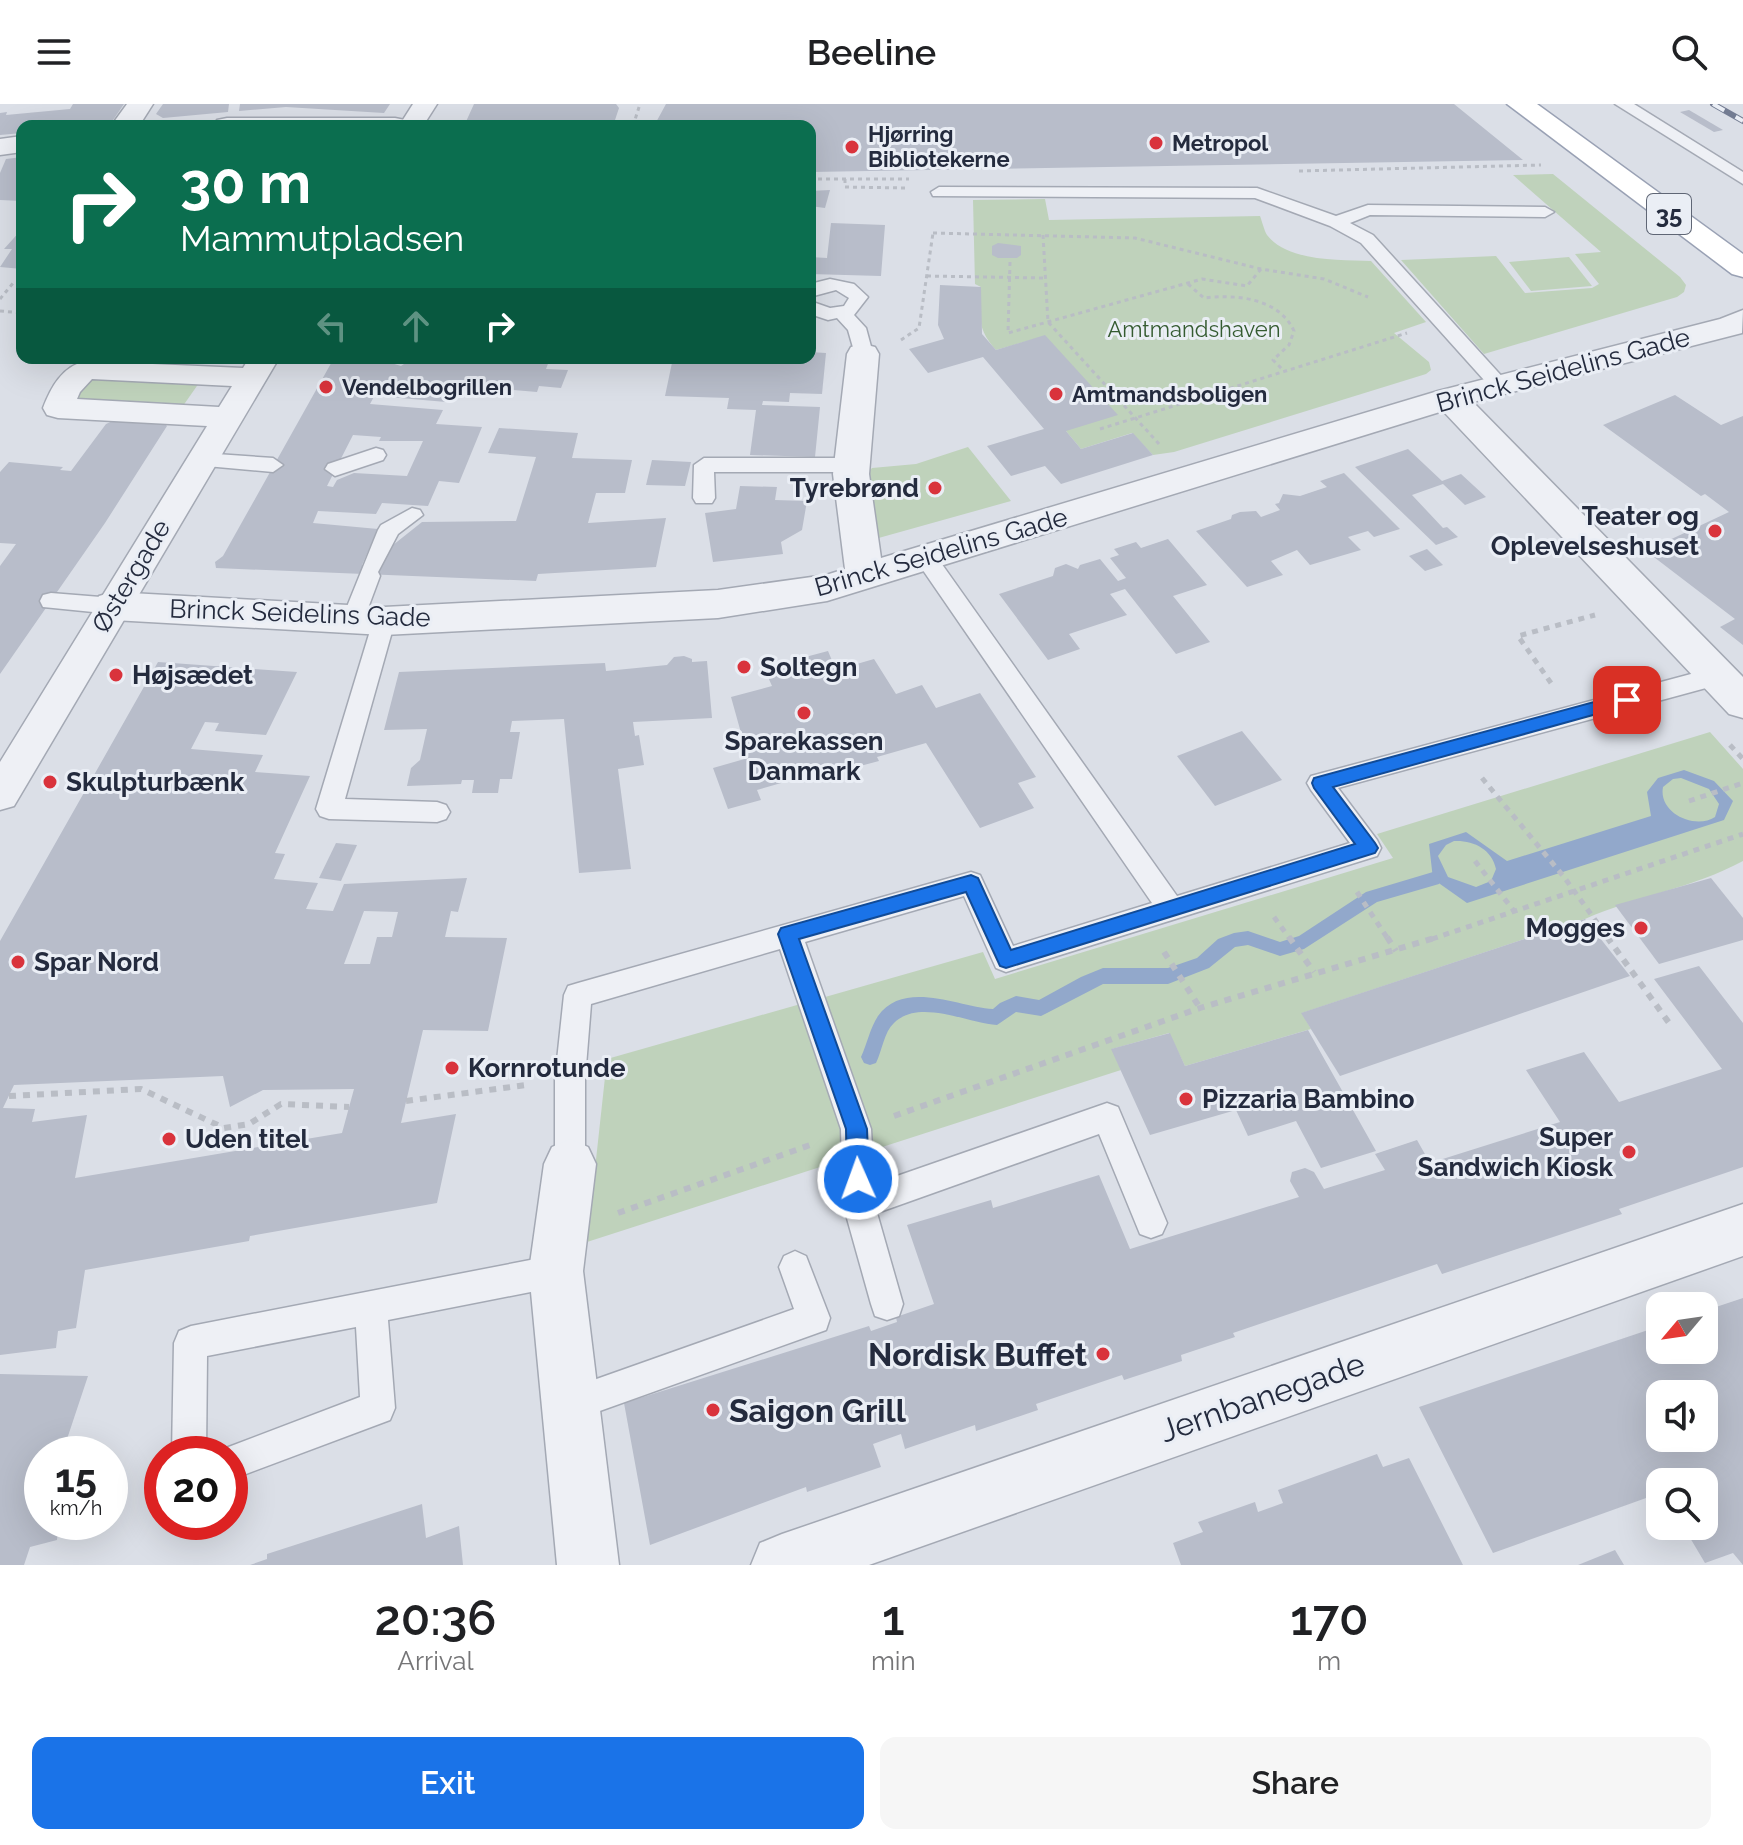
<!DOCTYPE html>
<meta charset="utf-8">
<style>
body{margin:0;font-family:Raleway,sans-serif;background:#f6f6f6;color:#202124;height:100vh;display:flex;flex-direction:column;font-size:30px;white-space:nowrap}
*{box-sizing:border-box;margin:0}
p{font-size:26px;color:#757577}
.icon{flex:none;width:44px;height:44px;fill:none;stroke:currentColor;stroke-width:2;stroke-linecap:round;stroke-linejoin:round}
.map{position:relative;height:1461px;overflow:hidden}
.side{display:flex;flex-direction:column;background:#fff;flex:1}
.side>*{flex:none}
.guide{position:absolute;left:16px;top:16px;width:800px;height:244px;border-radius:16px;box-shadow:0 8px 32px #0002;background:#0b6e4f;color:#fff;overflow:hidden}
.needle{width:52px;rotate:241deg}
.buttons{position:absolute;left:1646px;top:1188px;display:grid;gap:16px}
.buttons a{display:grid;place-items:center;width:72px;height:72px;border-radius:16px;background:#fff;box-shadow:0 8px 32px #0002;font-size:40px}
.speed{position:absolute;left:24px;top:1332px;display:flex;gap:16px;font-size:40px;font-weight:700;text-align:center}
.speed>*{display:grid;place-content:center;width:104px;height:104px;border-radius:50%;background:#fff;box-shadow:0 8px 32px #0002;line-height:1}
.speed small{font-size:20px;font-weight:400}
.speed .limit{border:12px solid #d22;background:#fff;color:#111}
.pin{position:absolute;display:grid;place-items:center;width:68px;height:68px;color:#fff;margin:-34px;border-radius:16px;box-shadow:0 4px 12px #0006}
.me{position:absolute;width:88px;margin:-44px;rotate:358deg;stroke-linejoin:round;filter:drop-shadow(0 0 6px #0008)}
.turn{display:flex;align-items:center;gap:28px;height:168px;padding:0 32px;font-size:36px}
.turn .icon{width:104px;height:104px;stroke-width:2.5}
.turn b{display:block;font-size:56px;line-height:68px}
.lanes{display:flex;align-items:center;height:76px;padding:0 32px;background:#0003;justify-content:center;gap:40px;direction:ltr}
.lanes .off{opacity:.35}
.eta{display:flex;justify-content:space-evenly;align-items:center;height:136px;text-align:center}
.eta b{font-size:48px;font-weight:600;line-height:56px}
.action{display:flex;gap:16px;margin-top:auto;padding:16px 32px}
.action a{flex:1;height:92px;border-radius:16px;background:#1a73e8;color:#fff;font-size:32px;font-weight:600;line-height:92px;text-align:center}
.action a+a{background:#f6f6f6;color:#202124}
header{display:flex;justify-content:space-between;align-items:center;height:104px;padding:0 32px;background:#fff;font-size:36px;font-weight:600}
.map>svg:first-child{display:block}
.green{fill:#bfd2bb}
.water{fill:#92a8cb;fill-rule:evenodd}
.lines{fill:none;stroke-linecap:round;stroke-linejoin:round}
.stream{fill:#92a8cb;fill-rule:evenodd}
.building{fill:#b8bdca;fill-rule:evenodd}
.service-casing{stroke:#a4a9b4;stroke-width:3}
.pedestrian-casing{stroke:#a4a9b4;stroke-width:3}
.minor-casing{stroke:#a4a9b4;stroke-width:3}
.primary-casing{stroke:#99a1b4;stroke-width:3}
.path-far2{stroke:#b9bdc5;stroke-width:3;stroke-dasharray:4 4;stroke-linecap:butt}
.path-far1{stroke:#b9bdc5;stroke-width:5;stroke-dasharray:6 6;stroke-linecap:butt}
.path{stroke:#b9bdc5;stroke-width:6;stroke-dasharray:7 7;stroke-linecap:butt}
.service{fill:#eef0f5;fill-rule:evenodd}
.pedestrian{fill:#eef0f5;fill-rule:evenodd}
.minor{fill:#eef0f5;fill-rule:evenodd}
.primary{fill:#fff;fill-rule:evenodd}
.rail-casing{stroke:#737c92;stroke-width:6}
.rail{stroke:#eaeef5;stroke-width:4;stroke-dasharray:13;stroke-linecap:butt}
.route{fill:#1a73e8;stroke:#114b97;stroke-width:2}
.poi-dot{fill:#d9333c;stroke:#eaeef5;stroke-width:3}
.labels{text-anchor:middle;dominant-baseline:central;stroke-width:6;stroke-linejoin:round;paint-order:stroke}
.far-poi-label{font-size:22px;font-weight:bold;fill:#242b3e;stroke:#eaeef5;text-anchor:start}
.far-park-label{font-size:22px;fill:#345b30;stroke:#eaeef5}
.shield{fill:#eaeef5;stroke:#5f6675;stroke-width:2}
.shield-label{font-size:24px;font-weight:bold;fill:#242b3e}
.street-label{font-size:26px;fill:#242b3e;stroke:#eaeef5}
.poi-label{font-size:26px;font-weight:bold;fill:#242b3e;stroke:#eaeef5;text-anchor:start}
.near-poi-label{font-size:32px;font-weight:bold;fill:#242b3e;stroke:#eaeef5;text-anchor:end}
.near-street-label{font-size:32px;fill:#242b3e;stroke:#eaeef5}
</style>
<header><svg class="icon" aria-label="menu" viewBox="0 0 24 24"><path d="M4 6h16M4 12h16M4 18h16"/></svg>Beeline<svg class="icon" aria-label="search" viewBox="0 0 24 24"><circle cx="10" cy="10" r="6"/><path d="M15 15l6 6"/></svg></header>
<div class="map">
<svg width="1743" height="1461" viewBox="0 0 1743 1461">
<rect width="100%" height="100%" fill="#dbdfe7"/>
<g class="green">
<path d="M1553,70L1680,173L1686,181L1684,188L1677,193L1484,250L1401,156L1496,152L1525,189L1592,184L1599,180L1575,150L1601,148L1513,71Z"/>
<path d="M1045,95L1049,116L1260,112C1262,117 1264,126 1267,131C1288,158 1341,156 1371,157L1426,218L1394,229L1429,258L1431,266L1426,270L1174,348L1153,351L1132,329L1081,345L1066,327L1045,232L996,246C975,222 981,212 981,183L975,180L973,96Z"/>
<path d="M1569,153L1592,182L1531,187L1509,158Z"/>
<path d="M90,270L199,279L178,309L66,300Z"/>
<path d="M968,343L1011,397L875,435L866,370L872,364L916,360Z"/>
<path d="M1710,628L1743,665V757C1693,784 1637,792 1585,815L1302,909L1311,925L1185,962L1169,929L1112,945L1121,966L587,1138L607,955L983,848L995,875L1393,754L1377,730Z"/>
</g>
<path class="water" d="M1684,666L1714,677L1733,697L1724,716L1467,799L1433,775L1429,740L1466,728L1507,757L1651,712L1647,688L1658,674ZM1681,674L1709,685L1719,700L1715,713C1695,726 1658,709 1663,683L1673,675ZM1454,737C1473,736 1492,745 1496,765L1491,777L1476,783L1448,773L1438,752L1446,741Z"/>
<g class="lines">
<path class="stream" d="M1433,768L1439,770L1441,775L1439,780L1377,798L1304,845L1280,852L1248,841L1235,843L1209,864L1168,880H1103L1047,909L1041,912L1016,908L997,921C967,919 919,894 894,919C884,928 882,947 876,959L870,961L864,959L861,953C867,940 870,924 878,912C904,875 959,903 993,905L1000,899L1016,892L1039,896L1081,873L1103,864H1168L1197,854L1218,835L1234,829L1248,827L1280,838L1299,832L1366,788Z"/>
</g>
<g class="building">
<path d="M73,0H124L113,16L101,21L22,22V29L0,31V9L7,8L6,11L70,5Z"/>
<path d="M163,0H229L228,8L163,14L156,10Z"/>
<path d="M240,0H390L384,9L286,3L239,7Z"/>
<path d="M474,0H616L619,4L613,22H544L545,19L537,18L535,22H464Z"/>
<path d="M666,0H1454L1523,56L810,68V22H654Z"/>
<path d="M1689,6L1723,26L1714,28L1680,8Z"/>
<path d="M22,53V97L0,96V69L6,55Z"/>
<path d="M830,86L825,104L810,102V87Z"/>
<path d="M831,119L885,121L881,172L810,170V153L827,154Z"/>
<path d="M22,125V165L0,163L12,145H4Z"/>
<path d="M998,139L1021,142V151L1017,154H998L992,151V142Z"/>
<path d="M940,181L981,183L982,230L996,246L1045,231L1118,311L1066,327L1081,345L1133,329L1153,351L1061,380L1045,362L1011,372L987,342L1044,325L983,253L928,269L909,245L944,235L938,221Z"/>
<path d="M810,248L826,249L822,290L790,289L789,298L763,297L762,301L820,303L815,353L750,351L756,306L727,305L729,294L665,292L673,254H810Z"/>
<path d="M334,254H393L391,259L401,262L413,254H544L543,257H549L546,265L568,266L561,284L539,282L537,288L453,281L446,298L389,293L377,287L370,300L443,306L436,320L482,323L459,379L439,377L428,402L382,399L376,410L318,407L313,419L378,425L362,461L379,462L388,445L422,418L516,417L536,353L488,349L499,324L578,329L572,354L632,356L625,389H596L588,419L666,414L656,463L538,470L536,477L216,464L215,458L223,452ZM353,331L381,333L379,337H423L407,372L354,369L337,376L333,383L327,382Z"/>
<path d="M1675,291L1721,321L1743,312V541L1720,523L1735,515L1646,447L1729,408L1705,390L1701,392L1603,321Z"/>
<path d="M117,315L163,318L167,322L105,419L0,570V462L16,440L0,439V368L9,358L63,363L60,366L71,367L106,320Z"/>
<path d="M1408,345L1442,377L1461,370L1486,393L1465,401L1443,380L1412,391L1443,424L1447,423L1458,433L1436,441L1355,363Z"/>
<path d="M652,356L691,358L685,382L646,381Z"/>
<path d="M1344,369L1400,425L1374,433L1368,427L1348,433L1361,446L1310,461L1297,446L1271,457L1283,471L1247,483L1196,427L1231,415L1232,411L1240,408L1256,407L1261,413L1280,406L1275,400L1279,399L1283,390L1300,392L1327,383L1320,377Z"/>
<path d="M740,382L777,383L775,396L807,397L802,426L781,438L783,450L713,458L705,409L736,405Z"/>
<path d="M1168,435L1207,481L1173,492L1210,538L1176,550L1125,485L1110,490L1127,511L1069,530L1080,545L1048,556L999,490L1053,472L1055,464L1066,460L1078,465L1080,461L1100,455L1118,477L1126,474L1110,454L1119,451L1114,445L1136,438L1141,444Z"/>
<path d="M1427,445L1443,461L1425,467L1409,452Z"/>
<path d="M828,547L836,566L874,555L896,590L922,581L936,604L980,589L1036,673L1018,679L1034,704L980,724L926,639L877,653L879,657L811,675L809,671L757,686L761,696L728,705L713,664L748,654L731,593L772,582L764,564Z"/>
<path d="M684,552L692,555V558L707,557L712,614L633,618L635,632L639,631L644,661L618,665L631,765L579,769L564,615L512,617L510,628H520L512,675H500L498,689H472L474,676H462L461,680L407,682L411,664L420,656L427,625L384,626L399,568L605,559L606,567L667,561L674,553Z"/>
<path d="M158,558L297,568L266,631L215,627L219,619L205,618L191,645L263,651L255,668L310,672L275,749L285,750L274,775L318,779L306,805L333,807L344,780L467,774L458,808L451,807L445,833L507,834L488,927L423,926L401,1019L456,1010L437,1099L250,1132L249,1137L85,1166L76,1224L58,1227L56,1244L0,1251V837ZM364,807L398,808L392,833H377L370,860H344ZM223,972L230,1003L263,986L354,985L342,1029L75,1074L87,1011L32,1018L35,1005L3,1004L14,981Z"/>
<path d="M1242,627L1282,676L1215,702L1177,652Z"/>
<path d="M336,739L357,741L341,777L319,774Z"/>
<path d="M1711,774L1743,814V836L1659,860L1615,801Z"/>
<path d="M1585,815L1630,872L1340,972L1301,909Z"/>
<path d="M1699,862L1743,919V1063L1619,1105L1622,1110L1442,1170L1437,1160L1233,1229L1235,1233L1181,1251L1182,1257L1124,1276L1122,1271L1036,1300L1038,1306L976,1327L975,1321L905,1345L901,1330L873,1340L881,1363L807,1388L806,1383L650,1441L624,1299L869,1222L871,1227L897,1218L896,1213L934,1200L907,1121L991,1096L993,1104L1099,1071L1130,1145L1299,1093L1290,1077L1292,1068L1305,1064L1314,1068L1324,1085L1385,1066L1375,1050L1417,1036L1430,1059L1560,1018L1526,966L1584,948L1619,998L1722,965L1654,875Z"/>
<path d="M1308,926L1376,1047L1321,1064L1296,1017L1248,1032L1236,1006L1150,1031L1111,945L1170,929L1185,962Z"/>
<path d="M1743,1194V1461L1733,1449L1705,1459L1683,1422H1704V1378H1660V1389L1493,1449L1419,1303L1660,1222V1246H1704V1207ZM1660,1290H1704V1334H1660Z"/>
<path d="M0,1270L88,1272L62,1350H42V1418H59L57,1436L30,1443L24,1461H0Z"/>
<path d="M1377,1350L1383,1363L1409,1354L1463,1461H1181L1173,1439L1203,1428L1198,1418L1255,1398L1258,1408L1283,1399L1278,1386Z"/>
<path d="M422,1400L426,1434L459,1422L463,1461H250L267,1455V1450Z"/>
<path d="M1615,1446L1624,1461H1578Z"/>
</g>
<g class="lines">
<defs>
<g id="service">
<path d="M1615,0H1634L1743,68V80Z"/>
<path d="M939,83L1257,84L1336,112L1368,101L1545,103L1554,108L1545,113L1370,111L1350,119L1373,131L1507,278L1510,282L1500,288L1493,286L1361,139L1330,122L1255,94L933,92L931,88Z"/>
<path d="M830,175L854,180L868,193L854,211L866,224L873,250L870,254H856L848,226L837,214L828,216L810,210V197L830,204L844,202L849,194L836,186L810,193V180Z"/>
<path d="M376,344L383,346L386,351L383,356L335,372L325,365L328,360Z"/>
<path d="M202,349L273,354L283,361L273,368L195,361L192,356L195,351Z"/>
<path d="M704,354H852L862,361L852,368H714L715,394L712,399H696L693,394L694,361Z"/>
<path d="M412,404L420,406L423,411L398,430L378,468L380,472L364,515L361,521L353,523L345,521L342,515L378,426L381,421Z"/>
<path d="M926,446L934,449L1177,792L1350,739L1311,686L1307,679L1311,672L1717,563L1725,566L1729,572L1725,578L1717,581L1338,684L1377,736L1381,744L1377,752L1006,868L996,864L964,792L805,838L871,1025L874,1080L1107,999L1118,1003L1167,1119L1162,1130L1151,1134L1140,1130L1099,1030L877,1109L903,1200L899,1212L887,1216L875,1212L871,1200L843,1100L841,1025L780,845L591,900L585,975V1060L581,1070L570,1075L559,1070L555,1060V975L564,891L568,882L578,879L971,768L980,771L1013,842L1152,799L918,459L915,454L918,449Z"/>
<path d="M51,489L113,494L121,496L124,502L121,508L113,510L43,503L40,497L43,491Z"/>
<path d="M384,509L392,511L395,517L345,695L437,698L446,701L450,708L446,715L437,718L329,715L320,712L316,705L373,517L376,511Z"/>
<path d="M795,1147L806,1152L830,1214L826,1226L569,1318L557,1313L552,1301L557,1289L794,1205L779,1163L784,1152Z"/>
<path d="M556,1151L567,1156L572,1167L567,1178L556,1183L388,1216L395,1304L390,1316L230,1376V1350H216L218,1347L360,1293L356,1223L207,1252L206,1350H172L174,1239L179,1227L191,1222Z"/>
</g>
<g id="pedestrian">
<path d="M413,0H437L423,22H399Z"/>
<path d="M249,254H279L14,702L0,706V658L207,322L58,314L47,311L43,304C51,283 62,263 85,257L243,264ZM92,275L232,282L219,303L77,295L80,288Z"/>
</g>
<g id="minor">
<path d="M127,0H153L139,22H111Z"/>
<path d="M227,14H395L405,16L409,22H213L217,16Z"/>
<path d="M22,32V48L0,51V35Z"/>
<path d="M1743,206L1742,229L1473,298L1743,573V614L1729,610L1443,307L827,497L718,514L384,531L113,516L99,512L94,502L99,492L113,488L384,503L718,486L826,471L845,465L833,370L847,250L851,243L863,240L875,243L879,250L869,370L881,454L1438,287L1720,215Z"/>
<path d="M570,1035L588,1043L596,1060L583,1167L619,1461H557L529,1167L544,1060L552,1043Z"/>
<path d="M1743,1100V1152L869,1461H751L760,1439L782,1430Z"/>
</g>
<path id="primary" d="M1507,0H1537L1743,150V173L1732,170Z"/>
</defs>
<use href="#service" class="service-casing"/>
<use href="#pedestrian" class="pedestrian-casing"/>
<use href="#minor" class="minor-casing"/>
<use href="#primary" class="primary-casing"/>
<g class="path-far2">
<path d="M633,22L640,0"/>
<path d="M1299,67L1541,61"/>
<path d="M810,75H909"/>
<path d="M845,75V83L906,84"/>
<path d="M933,129L1135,134L1261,165L1324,175L1368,193"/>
<path d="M1043,131L1048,218L1160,341"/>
<path d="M1010,158L1008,229L1202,175L1247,182L1261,165"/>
<path d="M927,172L1045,174"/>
<path d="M1188,180L1204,194C1236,190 1279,194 1294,227L1289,241L1273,256L1283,266"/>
<path d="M0,195L14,178"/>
<path d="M0,207L22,209"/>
<path d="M901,236L919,224L933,129"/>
<path d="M1100,325L1407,229"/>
</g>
<g class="path-far1">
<path d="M1551,579L1518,532L1595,511"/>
<path d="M1730,641L1743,655"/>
<path d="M1482,674L1564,773L1609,835"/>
<path d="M1689,697L1743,679"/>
<path d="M1475,757L1514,807"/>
<path d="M1357,788L1388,835"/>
<path d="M1274,813L1290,835"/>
<path d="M1432,835L1743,730"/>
</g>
<g class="path">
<path d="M1289,833L1314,868"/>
<path d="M1387,833L1396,847"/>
<path d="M1607,833L1672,923"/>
<path d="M1164,848L1200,904"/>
<path d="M9,992L141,985L224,1024L249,1020L281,1000L349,1003"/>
<path d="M406,997L526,981"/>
<path d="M894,1012L1200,904L1438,833"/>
<path d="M618,1109L813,1040"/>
</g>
<use href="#service" class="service"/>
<use href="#pedestrian" class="pedestrian"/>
<use href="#minor" class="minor"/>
<use href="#primary" class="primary"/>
<defs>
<path id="rail" d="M1713,0L1743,17"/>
</defs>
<use href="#rail" class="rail-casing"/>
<use href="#rail" class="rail"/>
</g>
<path class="route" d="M1627,589L1635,596L1633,600L1333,683L1375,739L1378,744L1375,749L1006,864L1000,862L966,788L799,835L867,1025L869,1075L866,1082L858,1085L850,1082L847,1075L846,1025L778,830L781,824L971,771L978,774L1011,846L1355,740L1314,684L1312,679L1314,674Z"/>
<g class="poi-dot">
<circle cx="1156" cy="39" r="8"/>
<circle cx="852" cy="43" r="8"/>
<circle cx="326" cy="283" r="8"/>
<circle cx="1056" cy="290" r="8"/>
<circle cx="935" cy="384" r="8"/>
<circle cx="1715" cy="427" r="8"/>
<circle cx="744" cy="563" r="8"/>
<circle cx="116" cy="571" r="8"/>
<circle cx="804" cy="609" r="8"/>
<circle cx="50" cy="678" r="8"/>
<circle cx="1641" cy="824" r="8"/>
<circle cx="18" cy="858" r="8"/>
<circle cx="452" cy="964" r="8"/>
<circle cx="1186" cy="995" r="8"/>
<circle cx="169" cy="1035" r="8"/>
<circle cx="1629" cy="1048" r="8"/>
<circle cx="1103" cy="1250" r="8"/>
<circle cx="713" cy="1306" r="8"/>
</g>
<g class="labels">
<g class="far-poi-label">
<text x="868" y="30">Hjørring<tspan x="868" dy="25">Bibliotekerne</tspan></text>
<text x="1172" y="39">Metropol</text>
<text x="342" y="283">Vendelbogrillen</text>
<text x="1072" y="290">Amtmandsboligen</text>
</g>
<g class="far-park-label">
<text x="1194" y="225">Amtmandshaven</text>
</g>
<rect class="shield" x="1647" y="90" width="44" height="40" rx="6"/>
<g class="shield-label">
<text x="1669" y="110">35</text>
</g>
<g class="street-label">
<text transform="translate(1563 266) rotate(-15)">Brinck Seidelins Gade</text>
<text transform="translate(941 448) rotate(-16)">Brinck Seidelins Gade</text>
<text transform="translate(131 472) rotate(-59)">Østergade</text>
<text transform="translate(300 509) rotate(2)">Brinck Seidelins Gade</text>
</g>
<g class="poi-label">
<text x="919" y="384" text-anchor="end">Tyrebrønd</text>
<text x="1699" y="412" text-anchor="end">Teater og<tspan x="1699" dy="30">Oplevelseshuset</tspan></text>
<text x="760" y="563">Soltegn</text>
<text x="132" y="571">Højsædet</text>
<text x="804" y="637" text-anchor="middle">Sparekassen<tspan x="804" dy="30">Danmark</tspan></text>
<text x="66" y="678">Skulpturbænk</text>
<text x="1625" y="824" text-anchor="end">Mogges</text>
<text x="34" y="858">Spar Nord</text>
<text x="468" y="964">Kornrotunde</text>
<text x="1202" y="995">Pizzaria Bambino</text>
<text x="1613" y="1033" text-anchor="end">Super<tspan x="1613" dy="30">Sandwich Kiosk</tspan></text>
<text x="185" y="1035">Uden titel</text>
</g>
<g class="near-poi-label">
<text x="1087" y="1250">Nordisk Buffet</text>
<text x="729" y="1306" text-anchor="start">Saigon Grill</text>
</g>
<g class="near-street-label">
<text transform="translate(1262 1293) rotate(-19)">Jernbanegade</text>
</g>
</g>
</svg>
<div class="buttons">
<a><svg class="needle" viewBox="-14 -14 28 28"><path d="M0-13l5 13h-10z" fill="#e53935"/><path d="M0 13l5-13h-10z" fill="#757577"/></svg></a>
<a><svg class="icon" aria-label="sound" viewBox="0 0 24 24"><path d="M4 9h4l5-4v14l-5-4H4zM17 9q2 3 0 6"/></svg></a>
<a><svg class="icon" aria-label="search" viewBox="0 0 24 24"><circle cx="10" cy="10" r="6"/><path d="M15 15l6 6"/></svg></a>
</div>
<div class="speed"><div>15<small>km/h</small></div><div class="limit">20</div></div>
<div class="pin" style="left:1627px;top:596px;background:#d93025"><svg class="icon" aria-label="arrive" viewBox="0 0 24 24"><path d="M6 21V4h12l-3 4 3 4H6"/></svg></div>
<svg class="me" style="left:858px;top:1075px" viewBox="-20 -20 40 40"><circle r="17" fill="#1a73e8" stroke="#fff" stroke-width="3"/><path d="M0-11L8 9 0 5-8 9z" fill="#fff"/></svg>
<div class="guide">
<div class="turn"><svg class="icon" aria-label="right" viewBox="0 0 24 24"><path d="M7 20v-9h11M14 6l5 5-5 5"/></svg><div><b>30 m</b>Mammutpladsen</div></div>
<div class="lanes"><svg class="icon off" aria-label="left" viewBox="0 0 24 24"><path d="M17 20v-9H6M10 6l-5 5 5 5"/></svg><svg class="icon off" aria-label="ahead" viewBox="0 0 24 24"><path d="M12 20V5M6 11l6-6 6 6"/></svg><svg class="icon" aria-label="right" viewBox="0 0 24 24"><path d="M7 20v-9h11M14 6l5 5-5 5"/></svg></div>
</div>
</div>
<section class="side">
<div class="eta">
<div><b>20:36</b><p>Arrival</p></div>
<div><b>1</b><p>min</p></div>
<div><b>170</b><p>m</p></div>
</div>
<div class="action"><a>Exit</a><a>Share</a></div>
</section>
